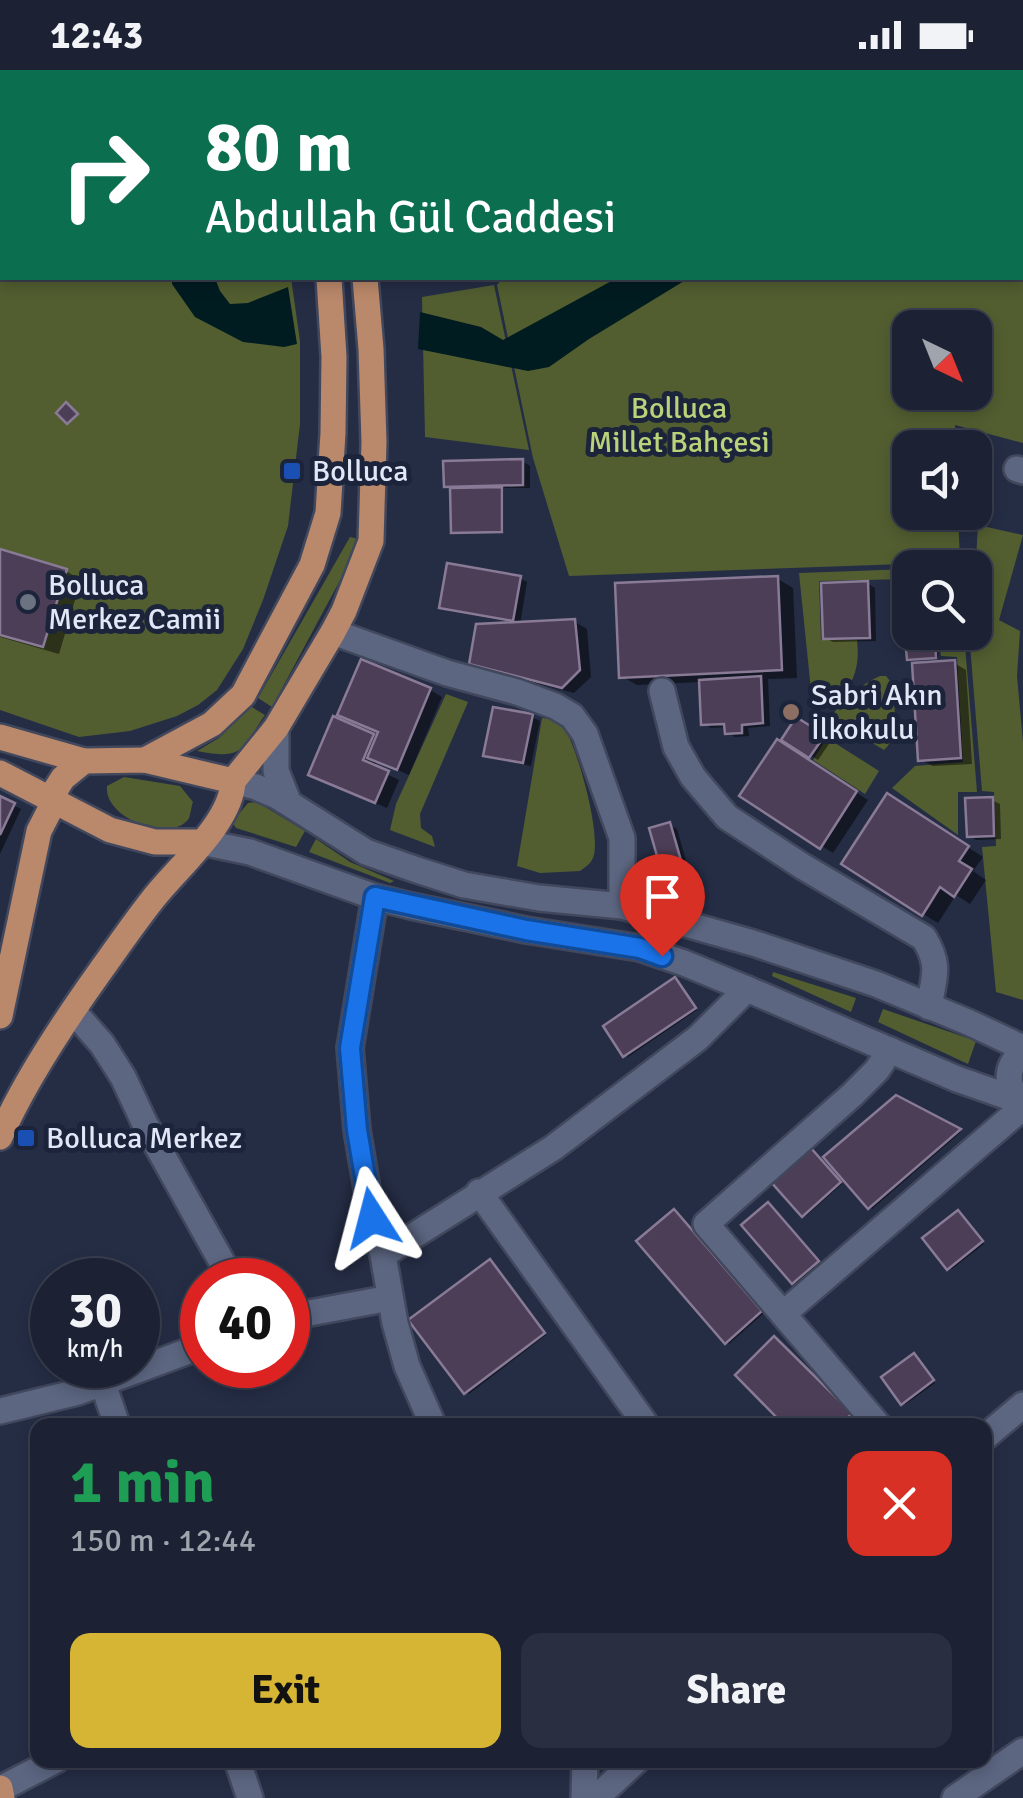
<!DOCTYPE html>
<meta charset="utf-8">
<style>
body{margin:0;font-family:Signika,sans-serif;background:#292f40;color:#f1f3f6;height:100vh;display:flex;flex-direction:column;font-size:38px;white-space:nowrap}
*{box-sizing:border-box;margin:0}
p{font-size:32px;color:#a0a4ac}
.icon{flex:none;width:55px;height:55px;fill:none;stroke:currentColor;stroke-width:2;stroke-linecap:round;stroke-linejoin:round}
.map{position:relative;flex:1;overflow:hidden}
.panel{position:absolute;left:30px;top:1348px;width:962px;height:350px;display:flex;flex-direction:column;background:#1c2234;border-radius:20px;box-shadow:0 5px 15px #0003,0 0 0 2px #3a3f4f}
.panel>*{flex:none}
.guide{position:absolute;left:0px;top:0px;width:1025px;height:210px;box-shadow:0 5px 15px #0003,0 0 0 2px #3a3f4f;background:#0b6e4f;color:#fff;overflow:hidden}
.needle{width:65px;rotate:137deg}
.fabs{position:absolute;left:892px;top:240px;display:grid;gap:20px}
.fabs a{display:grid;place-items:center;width:100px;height:100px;border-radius:20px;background:#1c2234;box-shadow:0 5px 15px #0003,0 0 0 2px #3a3f4f;font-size:50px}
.speed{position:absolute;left:30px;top:1188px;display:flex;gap:20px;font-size:50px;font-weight:700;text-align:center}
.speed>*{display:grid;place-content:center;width:130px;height:130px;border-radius:50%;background:#1c2234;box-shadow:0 5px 15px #0003,0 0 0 2px #3a3f4f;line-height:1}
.speed small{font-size:25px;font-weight:400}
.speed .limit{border:15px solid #d22;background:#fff;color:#111}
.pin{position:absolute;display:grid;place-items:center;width:85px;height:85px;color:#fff;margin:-102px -42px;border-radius:50% 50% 50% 0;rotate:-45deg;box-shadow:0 0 10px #0007}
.pin .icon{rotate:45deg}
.me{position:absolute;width:110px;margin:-55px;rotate:351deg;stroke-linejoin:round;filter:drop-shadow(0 0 8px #0008)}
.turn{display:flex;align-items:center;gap:35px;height:210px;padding:0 40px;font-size:45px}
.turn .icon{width:130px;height:130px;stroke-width:2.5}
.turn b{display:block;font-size:70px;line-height:85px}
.round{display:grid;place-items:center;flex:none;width:105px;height:105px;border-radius:20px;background:#292f40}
.headline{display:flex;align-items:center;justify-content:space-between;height:170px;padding:0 40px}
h1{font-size:60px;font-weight:700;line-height:75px;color:#1e9e55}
.action{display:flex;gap:20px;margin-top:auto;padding:20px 40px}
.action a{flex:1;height:115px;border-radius:20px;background:#d6b534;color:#111;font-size:40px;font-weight:700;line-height:115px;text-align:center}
.action a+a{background:#292f40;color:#f1f3f6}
.status{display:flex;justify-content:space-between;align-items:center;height:70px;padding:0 50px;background:#1c2234;direction:ltr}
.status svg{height:28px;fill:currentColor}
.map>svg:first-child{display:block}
.green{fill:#525e30;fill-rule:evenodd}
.water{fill:#011c21}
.shadow{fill:#0007}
.building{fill:#4c3e57;stroke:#897a96;stroke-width:2.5}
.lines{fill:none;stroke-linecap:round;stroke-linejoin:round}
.minor-casing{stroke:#41475c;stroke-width:30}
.major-casing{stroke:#41475c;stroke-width:30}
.minor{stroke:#5c6681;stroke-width:25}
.major{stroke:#ba886a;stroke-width:25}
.route-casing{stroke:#114b97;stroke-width:25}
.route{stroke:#1a73e8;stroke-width:18}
.transit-dot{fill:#1a4fb4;stroke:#1b243b;stroke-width:4}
.worship-dot{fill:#6b7280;stroke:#1b243b;stroke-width:4}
.education-dot{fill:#8d6e63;stroke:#1b243b;stroke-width:4}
.labels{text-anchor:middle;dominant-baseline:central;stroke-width:10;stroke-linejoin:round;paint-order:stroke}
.park-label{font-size:30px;fill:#bad279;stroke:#1b243b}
.poi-label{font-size:30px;fill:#e1e7f7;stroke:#1b243b;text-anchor:start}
</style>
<div class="status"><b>12:43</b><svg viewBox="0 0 49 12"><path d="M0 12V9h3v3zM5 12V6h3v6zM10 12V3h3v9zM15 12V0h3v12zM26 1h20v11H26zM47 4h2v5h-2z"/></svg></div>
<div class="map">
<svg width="1023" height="1728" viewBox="0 0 1023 1728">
<rect width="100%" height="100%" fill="#252d45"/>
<g class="green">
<path d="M0,0H200L202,2H2V208H291L300,271V354L288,456L263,530L243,579L217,620L198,635L177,646L130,661L79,667L0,640Z"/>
<path d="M562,0H1023V373L955,355L956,377L910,378V442L958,443L960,492L569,506L533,388L497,215L503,208H1022V2H562ZM910,258H975V322H910Z"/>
<path d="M494,215L529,380L425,367L422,227Z"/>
<path d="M978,455L1023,465L999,550L1020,561L1017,606L1023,673V930L996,922L982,777L996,776L994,722L982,721L969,563L975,562V498L964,497V488L976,489Z"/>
<path d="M350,467L358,469L359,475L272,637L258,628Z"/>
<path d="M910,499V509L819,511L821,570H857C861,602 850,634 812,630L799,503Z"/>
<path d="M945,563H964L977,722H958V765L892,718L915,696L963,692L957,587L941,586L938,567L944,566Z"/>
<path d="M880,606H886L890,611C893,633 903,663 884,680L837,652L833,645C842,628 863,614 880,606Z"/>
<path d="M446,624L468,632L420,744L421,758L432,766L435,777L390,760L396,734Z"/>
<path d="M250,636L265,645C240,681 244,690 197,681L219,668Z"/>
<path d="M542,648C551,649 559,650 564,657C577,677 604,771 592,790C589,795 584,798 580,801L540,803L517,796Z"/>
<path d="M827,668L879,701L865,724L813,690Z"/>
<path d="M124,707L180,716L193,732C192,733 190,747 189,748C173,774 103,749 107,716Z"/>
<path d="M257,732L305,761L296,777L236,758L232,752L248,733Z"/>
<path d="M316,769L350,792L394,811L390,813L309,782Z"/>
<path d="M773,902L856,928L851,942L772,906Z"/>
<path d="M883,939L976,971L968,994L878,952Z"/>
</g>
<g class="water">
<path d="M172,208H215L220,221L230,234L248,233L288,217L297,274L284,277L243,272L195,247L172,214Z"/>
<path d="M617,208H689L589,269L549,297L528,301L418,279L420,242L481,257L503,270Z"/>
</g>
<g class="shadow">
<rect x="441" y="0" width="91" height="2"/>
<path d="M522,391L530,396V418H504V462L453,461L452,419L446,415Z"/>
<path d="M0,482L66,501L81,510L59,584L0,567Z"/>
<path d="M520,508L527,512L520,555L575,552L587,559L591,607L574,623L484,600L472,593L516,553L449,541L442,537Z"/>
<path d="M778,509L793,518L797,608L768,609L770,656L748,658L749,666L735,667L727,662V657L711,658L704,654L701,612L637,615L621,606Z"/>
<path d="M867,513L875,518L876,571L833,572L825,568Z"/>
<path d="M910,514V562H949L950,567L937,568L938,588L909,589L915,570L905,565Z"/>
<path d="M954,593L966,600L972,694L933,696L921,690Z"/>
<path d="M430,620L442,627L409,705L377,691L374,698L399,710L387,738L322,711L334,649L378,668Z"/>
<path d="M532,647L540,651L531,696L494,689L486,685Z"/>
<path d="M797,650L831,671L818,690L784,669Z"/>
<path d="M789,679L868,730L833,783L743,726Z"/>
<path d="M0,729L21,739L0,784Z"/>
<path d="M992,730L1000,734L1001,769L976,770L969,765Z"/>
<path d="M903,735L983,787L973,801L986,810L970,834L956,825L938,853L923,844Z"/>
<path d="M670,755L677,759L688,798L671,802L663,798Z"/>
<path d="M678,912L697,940L628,987L625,985Z"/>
<path d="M896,1028L961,1062L872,1139L870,1137Z"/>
<path d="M814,1082L842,1114L806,1146L804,1145Z"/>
<path d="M771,1137L820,1194L797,1214L745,1156Z"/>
<path d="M677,1144L764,1243L729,1274L727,1272Z"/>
<path d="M961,1144L984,1174L952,1199L949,1198Z"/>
<path d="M493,1194L546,1265L469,1324L466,1322Z"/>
<path d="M917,1287L935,1313L906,1334L903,1333Z"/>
</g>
<g class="building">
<rect x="438" y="0" width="91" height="2"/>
<path d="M66,332L78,344L67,354L56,343Z"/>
<path d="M523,389V415L444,417L443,391Z"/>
<path d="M502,417V462L451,463L450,418Z"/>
<path d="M0,479L67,499L43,577L0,565Z"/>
<path d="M447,493L521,506L513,551L439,538Z"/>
<path d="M778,506L782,600L619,608L615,513Z"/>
<path d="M868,511L870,568L823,569L821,513Z"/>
<path d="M900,512H910V562H943V564L902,566Z"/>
<path d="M575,549L580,600L562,618L469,594L476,554Z"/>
<path d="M935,566L936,588L907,590L905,569Z"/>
<path d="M361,589L431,618L397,700L367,688L378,662L337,645Z"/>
<path d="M955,590L961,688L918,691L912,593Z"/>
<path d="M761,606L763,653L742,655V663L725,664L724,654L701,655L699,610Z"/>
<path d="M493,637L533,644L523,693L483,686Z"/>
<path d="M333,646L374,664L363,690L389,701L375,733L308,705Z"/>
<path d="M796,647L825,665L809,688L781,670Z"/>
<path d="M777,669L857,721L820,779L739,726Z"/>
<path d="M887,723L969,776L959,791L972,799L954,827L940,817L922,846L841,794Z"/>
<path d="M0,726L15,733L0,765Z"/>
<path d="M993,727L994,766L967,767L965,728Z"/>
<path d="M670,752L682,794L661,800L649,758Z"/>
<path d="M675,907L696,938L623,987L603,956Z"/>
<path d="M896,1025L961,1059L868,1139L823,1087Z"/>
<path d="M810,1077L841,1112L802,1147L771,1112Z"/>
<path d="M768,1132L819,1191L792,1214L741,1155Z"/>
<path d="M674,1139L762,1241L725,1274L636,1171Z"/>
<path d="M958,1140L983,1171L947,1200L922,1168Z"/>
<path d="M490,1189L545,1263L464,1324L408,1250Z"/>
<path d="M774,1266L852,1343L841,1355H784L735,1305Z"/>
<path d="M914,1283L934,1310L901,1335L881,1307Z"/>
</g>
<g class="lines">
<defs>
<g id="minor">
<path d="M211,0L213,2"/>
<path d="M1017,399L1023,401"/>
<path d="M333,562L447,603L517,622L555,636L572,646L585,664L622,768V836"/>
<path d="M662,621L676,677L693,707L727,747L802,796L924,868C941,896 934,906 929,937"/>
<path d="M276,658V701L288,731"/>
<path d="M233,711L256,717L277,726L366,782L417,800L464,815L539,828L622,836L753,873L876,914L970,953L1023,978"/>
<path d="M201,772L250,782L375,827L411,836L526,860L640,878L684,893L747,919L957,1009L1017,1030"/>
<path d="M375,827L350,978L357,1060L372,1148L383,1185L395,1253L407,1296L433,1355"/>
<path d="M73,941L102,974L123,1007L145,1054L232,1210"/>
<path d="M1023,982C1004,997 1005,1018 1023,1034"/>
<path d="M479,1122L646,1355"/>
<path d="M383,1185L553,1078L698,968L747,919"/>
<path d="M783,1244L1023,1037"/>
<path d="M288,1247L390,1228"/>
<path d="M103,1314L117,1355"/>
<path d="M0,1341L78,1322L202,1276"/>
<path d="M878,1355L706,1154L852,1025L877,1000L890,980"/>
<path d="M985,1367L1023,1335"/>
<path d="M237,1690L250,1728"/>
<path d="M0,1719L56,1690"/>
<path d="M584,1728L585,1690"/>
<path d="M596,1728L637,1690"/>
<path d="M955,1728L1023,1681"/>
</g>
<g id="major">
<path d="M308,0V2"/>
<path d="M344,0L345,2"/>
<path d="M0,667L84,691L145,690L233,711"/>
<path d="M145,690L212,654L243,625L312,495L328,443L333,363L334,287L329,208"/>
<path d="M0,703L110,760L155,772H201"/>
<path d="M0,946L39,761L55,730L56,719L63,708L84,691"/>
<path d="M0,1067C24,1012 64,952 99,903C117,878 134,853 153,829C178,797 232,752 233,711L276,658L333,562L344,541L371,471L374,372L371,279L365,208"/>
<path d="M0,1718L2,1728"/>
</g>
</defs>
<use href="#minor" class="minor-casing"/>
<use href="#major" class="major-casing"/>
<use href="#minor" class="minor"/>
<use href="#major" class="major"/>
</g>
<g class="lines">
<defs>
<path id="route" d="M372,1148L357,1060L350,978L375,827L526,860L640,878L662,886"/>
</defs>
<use href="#route" class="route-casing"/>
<use href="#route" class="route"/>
</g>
<g class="transit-dot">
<rect x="282" y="391" width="20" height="20" rx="5"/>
<rect x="16" y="1058" width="20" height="20" rx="5"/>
</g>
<circle class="worship-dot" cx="28" cy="532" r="10"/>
<circle class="education-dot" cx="791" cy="642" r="10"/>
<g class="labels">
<g class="park-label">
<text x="679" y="338">Bolluca<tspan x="679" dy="34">Millet Bahçesi</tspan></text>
</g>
<g class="poi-label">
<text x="312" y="401">Bolluca</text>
<text x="48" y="515">Bolluca<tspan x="48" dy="34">Merkez Camii</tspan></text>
<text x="811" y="625">Sabri Akın<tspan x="811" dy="34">İlkokulu</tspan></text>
<text x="46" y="1068">Bolluca Merkez</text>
</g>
</g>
</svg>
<div class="fabs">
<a><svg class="needle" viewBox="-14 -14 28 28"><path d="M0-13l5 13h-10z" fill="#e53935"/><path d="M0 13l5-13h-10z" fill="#a0a4ac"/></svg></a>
<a><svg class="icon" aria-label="sound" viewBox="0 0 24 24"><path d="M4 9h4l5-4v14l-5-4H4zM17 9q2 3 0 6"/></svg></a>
<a><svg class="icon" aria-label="search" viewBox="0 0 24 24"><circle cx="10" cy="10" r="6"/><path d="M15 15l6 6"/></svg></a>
</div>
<div class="speed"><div>30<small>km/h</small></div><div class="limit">40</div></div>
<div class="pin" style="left:662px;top:886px;background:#d93025"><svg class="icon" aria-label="arrive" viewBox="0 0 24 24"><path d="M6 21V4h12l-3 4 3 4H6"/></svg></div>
<svg class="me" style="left:372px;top:1148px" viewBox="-20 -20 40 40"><path d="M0-17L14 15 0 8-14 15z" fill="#1a73e8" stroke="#fff" stroke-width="4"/></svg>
<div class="guide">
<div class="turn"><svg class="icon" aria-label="right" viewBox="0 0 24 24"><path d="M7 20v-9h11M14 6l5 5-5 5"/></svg><div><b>80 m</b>Abdullah Gül Caddesi</div></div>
</div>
<section class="panel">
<div class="headline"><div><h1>1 min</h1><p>150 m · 12:44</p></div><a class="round" style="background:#d93025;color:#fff"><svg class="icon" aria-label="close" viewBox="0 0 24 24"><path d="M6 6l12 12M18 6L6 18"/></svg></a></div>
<div class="action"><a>Exit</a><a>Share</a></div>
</section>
</div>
